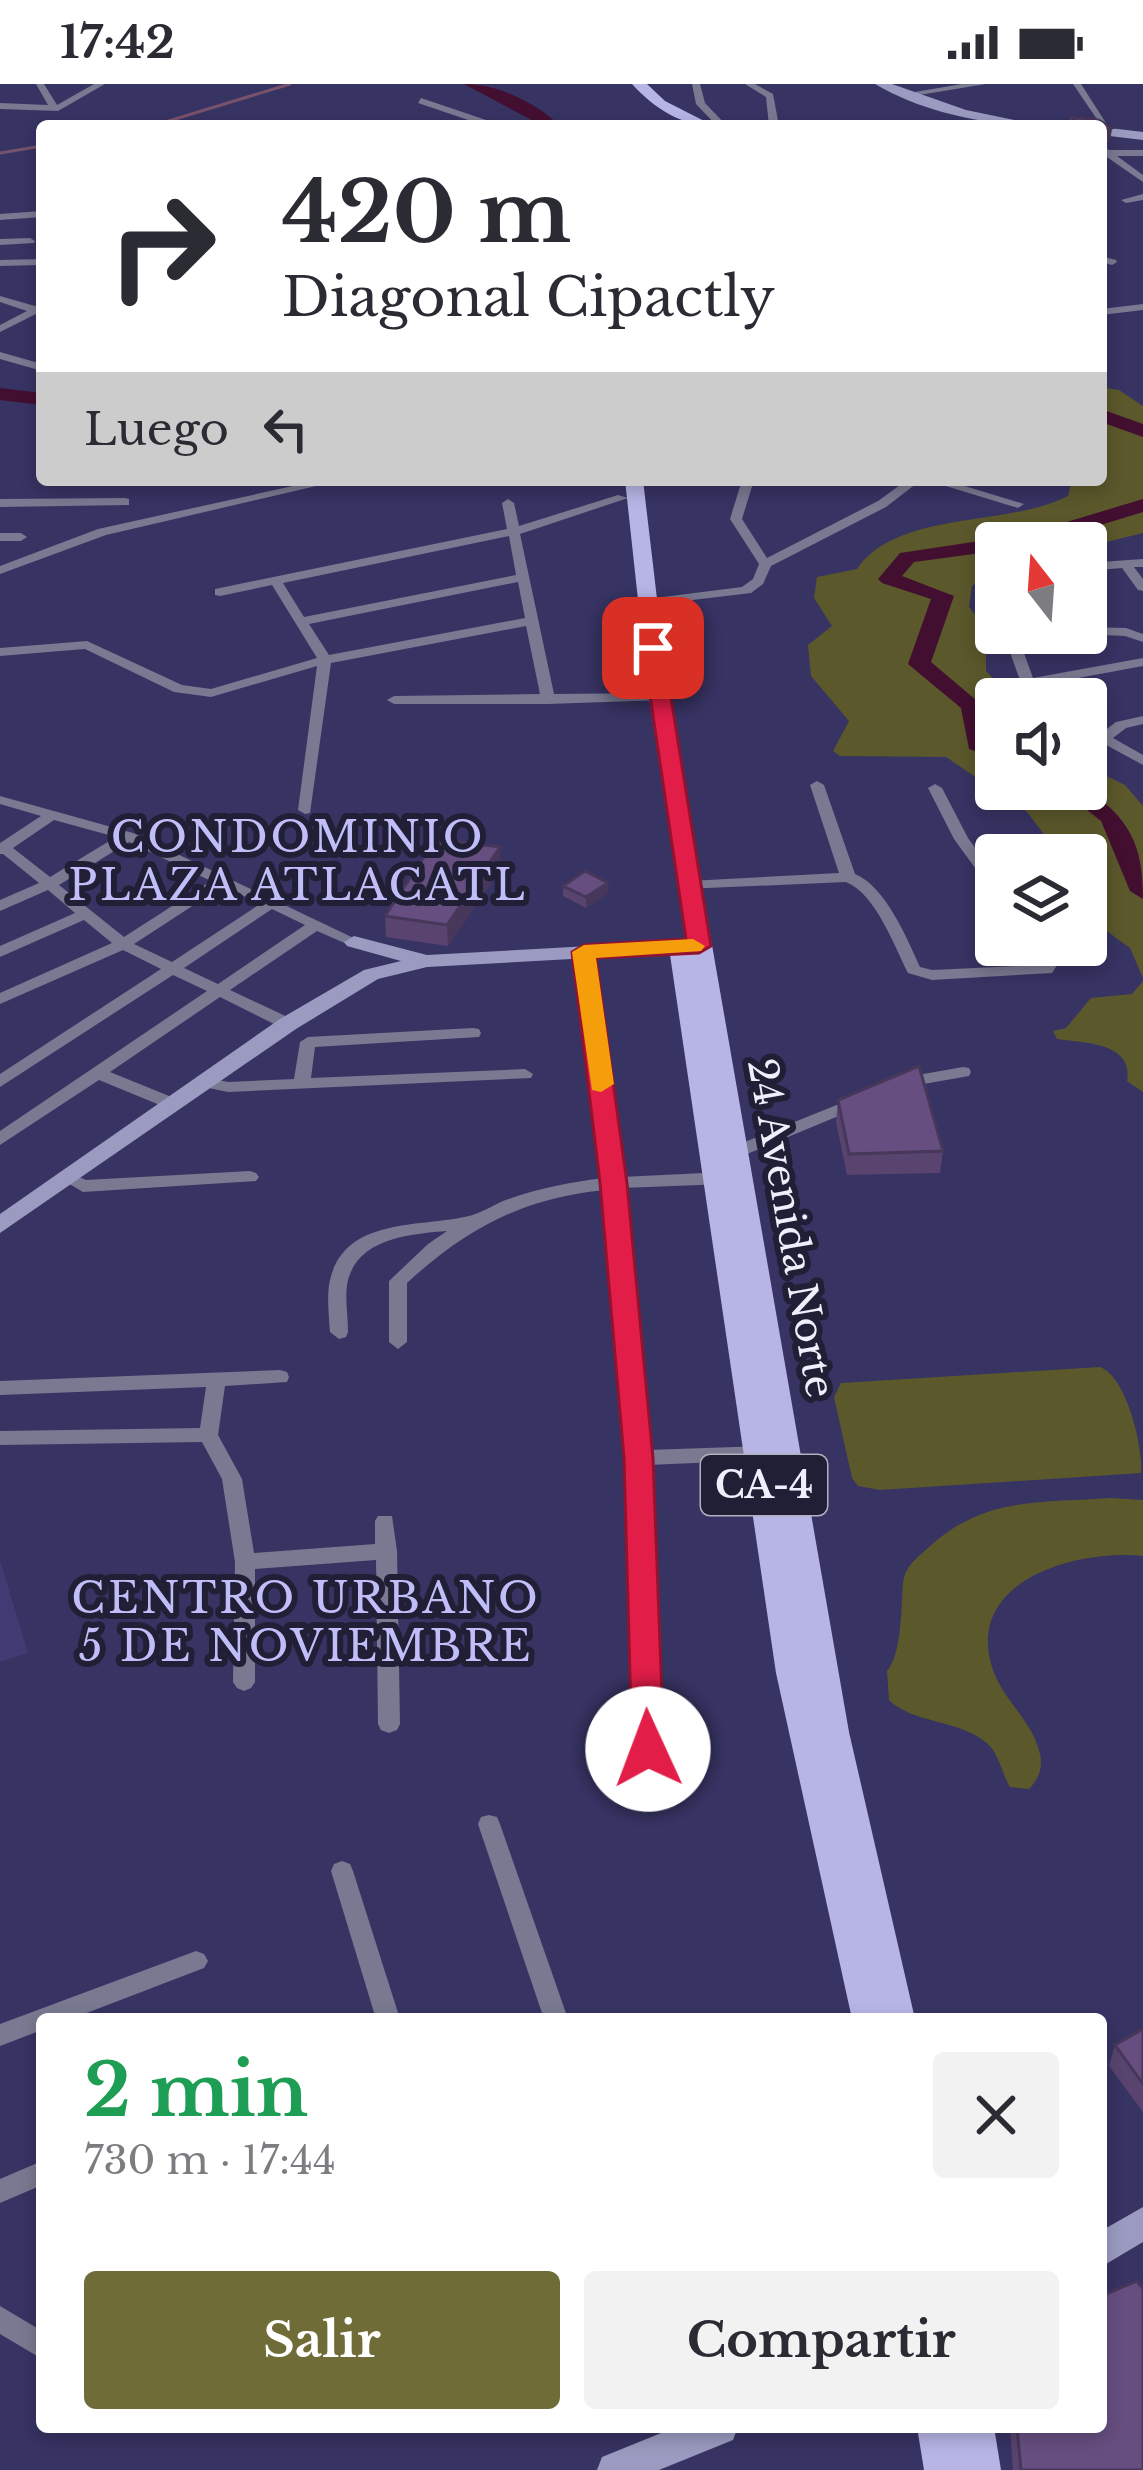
<!DOCTYPE html>
<html lang="es">
<meta charset="utf-8">
<style>
body{margin:0;font-family:"Libre Baskerville",serif;background:#f2f2f3;color:#2b2b33;height:100vh;display:flex;flex-direction:column;font-size:45px;white-space:nowrap}
*{box-sizing:border-box;margin:0}
p{font-size:39px;color:#7c7c81}
.icon{flex:none;width:66px;height:66px;fill:none;stroke:currentColor;stroke-width:2;stroke-linecap:round;stroke-linejoin:round}
.map{position:relative;flex:1;overflow:hidden}
.drawer{position:absolute;left:36px;top:1929px;width:1071px;height:420px;display:flex;flex-direction:column;background:#fff;border-radius:12px;box-shadow:0 6px 18px #0003}
.drawer>*{flex:none}
.top-card{position:absolute;left:36px;top:36px;width:1071px;height:366px;border-radius:12px;box-shadow:0 6px 18px #0003;background:#fff;color:#2b2b33;overflow:hidden}
.needle{width:78px;rotate:343deg}
.controls{position:absolute;left:975px;top:438px;display:grid;gap:24px}
.controls a{display:grid;place-items:center;width:132px;height:132px;border-radius:12px;background:#fff;box-shadow:0 6px 18px #0003;font-size:60px}
.pin{position:absolute;display:grid;place-items:center;width:102px;height:102px;color:#fff;margin:-51px;border-radius:24px;box-shadow:0 6px 18px #0006}
.me{position:absolute;width:132px;margin:-66px;rotate:358deg;stroke-linejoin:round;filter:drop-shadow(0 0 9px #0008)}
.turn{display:flex;align-items:center;gap:42px;height:252px;padding:0 48px;font-size:54px}
.turn .icon{width:156px;height:156px;stroke-width:2.5}
.turn b{display:block;font-size:84px;line-height:102px}
.then{display:flex;align-items:center;height:114px;padding:0 48px;background:#0003;gap:24px;font-size:45px}
.round{display:grid;place-items:center;flex:none;width:126px;height:126px;border-radius:12px;background:#f2f2f3}
.headline{display:flex;align-items:center;justify-content:space-between;height:204px;padding:0 48px}
h1{font-size:72px;font-weight:700;line-height:90px;color:#1e9e55}
.primary-button{display:flex;gap:24px;margin-top:auto;padding:24px 48px}
.primary-button a{flex:1;height:138px;border-radius:12px;background:#706c38;color:#fff;font-size:48px;font-weight:700;line-height:138px;text-align:center}
.primary-button a+a{background:#f2f2f3;color:#2b2b33}
.status{display:flex;justify-content:space-between;align-items:center;height:84px;padding:0 60px;background:#fff;direction:ltr}
.status svg{height:33px;fill:currentColor}
.map>svg:first-child{display:block}
.built{fill:#403b72}
.green{fill:#5b582c}
.lines{fill:none;stroke-linecap:round;stroke-linejoin:round}
.stream{stroke:#77526d;stroke-width:3}
.river{fill:#430f30;fill-rule:evenodd}
.street{fill:#797991;fill-rule:evenodd}
.secondary{fill:#9b9bc1;fill-rule:evenodd}
.primary{fill:#b6b5e6;fill-rule:evenodd}
.wall{fill:#58446e}
.shaded-wall{fill:#47375a}
.building{fill:#664f80;stroke:#47375a;stroke-width:3}
.route{fill:#e11d48;stroke:#92132f;stroke-width:3}
.slow{fill:#f59e0b}
.labels{text-anchor:middle;dominant-baseline:central;stroke-width:12;stroke-linejoin:round;paint-order:stroke}
.shield{fill:#201f35;stroke:#b1b1c0;stroke-width:3}
.shield-label{font-size:36px;font-weight:bold;fill:#efeffc}
.street-label{font-size:39px;fill:#efeffc;stroke:#201f35}
.neighbourhood-label{font-size:42px;letter-spacing:3px;fill:#bfbef9;stroke:#201f35}
</style>
<div class="status"><b>17:42</b><svg viewBox="0 0 49 12"><path d="M0 12V9h3v3zM5 12V6h3v6zM10 12V3h3v9zM15 12V0h3v12zM26 1h20v11H26zM47 4h2v5h-2z"/></svg></div>
<div class="map">
<svg width="1143" height="2386" viewBox="0 0 1143 2386">
<rect width="100%" height="100%" fill="#373363"/>
<path class="built" d="M0,1476L28,1569L0,1578Z"/>
<g class="green">
<path d="M1101,303L1119,306L1143,322V449L1086,463L996,459V484L972,502L969,523L986,545V587L1014,615H996V705H1086V682L1125,701L1143,722V894L1130,864L1086,832V771H1060L1027,728L946,673L840,672L833,667L849,637L811,592L808,561L832,542L814,514L817,493L857,485C897,426 1009,443 1068,412L1072,396H1101Z"/>
<path d="M1143,897V1008L1127,997C1134,958 1083,959 1057,955L1053,947L1066,944L1091,914L1132,910Z"/>
<path d="M1100,1283C1127,1293 1143,1364 1141,1389L880,1406L858,1402L852,1394L834,1313L841,1299Z"/>
<path d="M1111,1414L1143,1416V1472C1079,1465 965,1495 992,1583C1001,1613 1029,1634 1038,1663C1044,1681 1041,1692 1029,1705L1010,1703C1002,1690 999,1670 988,1660C960,1635 913,1640 889,1616L887,1587C902,1570 901,1524 903,1499C905,1482 917,1474 929,1463C984,1412 1042,1419 1111,1414Z"/>
</g>
<g class="lines">
<g class="stream">
<path d="M152,42L290,0"/>
<path d="M0,69L42,62"/>
</g>
<g class="river">
<path d="M464,0C497,0 536,18 560,42H543Z"/>
<path d="M0,304L42,309V321L0,316Z"/>
<path d="M1101,325L1143,340V353L1101,338Z"/>
<path d="M1143,415V428L1042,459H996V467L914,478L902,492L954,512L931,578L983,622L996,675L969,665L961,624L908,580L931,515L882,499L878,495L900,469L1027,450Z"/>
<path d="M1086,704C1130,736 1143,760 1143,815L1130,807L1101,737L1060,705Z"/>
</g>
<g class="street">
<path d="M36,0H44L57,21L94,0H105L58,27L0,25V19L48,21Z"/>
<path d="M692,0H700L705,19L727,42H717L696,20Z"/>
<path d="M745,0H755L773,10L779,42H769L766,13Z"/>
<path d="M962,0H986L907,13L903,10Z"/>
<path d="M1073,0H1081L1113,50H1107Z"/>
<path d="M421,14L498,40L500,42H486L418,19Z"/>
<path d="M1101,62L1109,66H1143V72H1117L1143,91V98L1101,69Z"/>
<path d="M1143,110V116L1126,119L1121,116Z"/>
<path d="M42,127V133L0,136V130Z"/>
<path d="M30,154L35,157L34,159L0,161V155Z"/>
<path d="M1101,172L1116,176L1117,178L1112,181L1101,178Z"/>
<path d="M42,175V181L0,182V176Z"/>
<path d="M0,212L35,222L42,220V227L0,248V241L27,227L0,218Z"/>
<path d="M1143,220V226L1101,231V225Z"/>
<path d="M0,268L42,280V287L0,275Z"/>
<path d="M320,396H342L106,451L0,490V482L98,445Z"/>
<path d="M742,396H754L742,435L767,474L878,417L907,396H921L886,423L771,482L763,500L751,509L642,522L641,519L647,515L742,503L753,495L759,480L730,435Z"/>
<path d="M926,396H945L1024,420L1018,424Z"/>
<path d="M618,411L628,414L520,450L554,610L659,609L664,610V616L548,620H394L387,616L394,612L540,610L526,542L331,579L310,729L305,730L298,726L317,582L211,613L174,608L85,565L0,572V564L87,557L182,601L211,605L317,574L272,501L220,512L215,511V505L507,445L502,419L508,415L514,419L519,442ZM509,452L516,491L304,533L283,499ZM518,498L525,534L329,571L309,540Z"/>
<path d="M125,414L129,415V421L0,423V415Z"/>
<path d="M0,449H21L27,453L21,457H0Z"/>
<path d="M1143,475V483H1134L1143,495V507L1138,506L1122,484L1086,487V479Z"/>
<path d="M1086,543L1126,544L1143,550V558L1125,552L1081,550L1086,549Z"/>
<path d="M1023,549H1039L1021,561L1033,594L1143,574V582L1035,602L1037,615H1023L1021,599L1007,560Z"/>
<path d="M1143,632V640L1126,644L1113,654L1143,671V681L1086,650V640L1103,648L1116,638Z"/>
<path d="M817,697L824,701L855,790C885,802 907,854 920,883L932,886L1041,881L1043,878L1030,861H1046L1059,878L1052,889L932,896L908,889C894,862 876,810 846,798L684,805V799L689,797L839,789L810,701Z"/>
<path d="M935,700L942,704L968,754L996,793V808L991,806L954,755L928,704Z"/>
<path d="M0,712L133,749L362,858L354,863L349,861L317,847L230,906L294,936L296,940L294,944H282L220,913L110,988L179,1016L181,1020L179,1024H167L99,996L0,1061V1047L207,907L173,891L0,1003V990L161,885L123,866L0,920V909L112,859L84,836L0,873V862L75,829L48,806L0,827V816L39,799L3,770H0V759L41,732L0,720ZM54,736L116,753L50,793L13,764ZM129,758L211,797L124,853L59,801ZM223,802L260,820L172,878L134,860ZM272,825L305,841L218,900L184,884Z"/>
<path d="M584,863L592,868L621,1093L725,1088L734,1094L725,1100L622,1104L647,1366L764,1362L771,1364L774,1369L771,1374L764,1376L648,1381L659,1665L656,1671L648,1674L640,1671L637,1665L628,1374L605,1106C523,1114 467,1144 407,1199V1258L398,1265L389,1258V1197L428,1160L447,1147C410,1150 355,1154 347,1201C345,1216 348,1232 348,1248L346,1253L339,1255L330,1248C329,1233 327,1216 329,1201C341,1132 419,1144 469,1132C481,1129 492,1122 503,1117C535,1105 570,1098 604,1094L576,868Z"/>
<path d="M473,944L479,945L481,949L479,953L315,963L311,994L525,985L533,990L531,994L228,1008L199,1002L197,998L205,993L228,998L294,995L300,958L308,953Z"/>
<path d="M963,983L969,984L971,988L969,992L901,1004L893,999L901,994Z"/>
<path d="M859,1012L867,1017L865,1021L742,1072H730L727,1068L730,1064Z"/>
<path d="M250,1087L256,1089L259,1093L256,1097L83,1108L59,1094L68,1088L86,1096Z"/>
<path d="M280,1286L287,1288L289,1293L287,1298L225,1302L218,1351L242,1395L254,1469L375,1460V1437L378,1432H392L397,1467L400,1640L397,1646L389,1649L381,1646L378,1640L376,1476L255,1485V1598L251,1604L244,1607L237,1604L233,1598L235,1478L222,1395L202,1358L0,1361V1347L200,1344L206,1303L0,1311V1297Z"/>
<path d="M489,1731L497,1733L500,1740L568,1935H544L478,1740L481,1733Z"/>
<path d="M342,1777L350,1780L353,1787L400,1935H376L331,1787L334,1780Z"/>
<path d="M196,1867L204,1870L208,1877L204,1884L71,1935H42V1946L0,1962V1940Z"/>
<path d="M42,2077V2101L0,2119V2095Z"/>
<path d="M0,2222L42,2247V2275L0,2250Z"/>
</g>
<g class="secondary">
<path d="M875,0H892L966,26L1043,42C988,42 922,28 875,0Z"/>
<path d="M706,38L730,42H700Z"/>
<path d="M1101,43L1143,48V56L1101,51Z"/>
<path d="M354,852L427,871L699,856L709,862L699,868L427,883L378,895L296,945L0,1149V1130L280,935L364,886L401,877L347,862L344,858Z"/>
<path d="M1143,2123V2158L1101,2183V2147Z"/>
<path d="M676,2343H738L733,2356L659,2386H597L602,2373Z"/>
</g>
<g class="primary">
<path d="M632,0H647L665,17L714,42C681,42 654,24 632,0Z"/>
<path d="M625,396H643L668,608L849,1648L915,1935H852L776,1589L669,864L673,859H689L648,608Z"/>
<path d="M917,2343H994L1001,2386H924Z"/>
</g>
</g>
<g class="wall">
<path d="M1070,33L1098,36L1112,44L1110,57L1101,60V42H1068Z"/>
<path d="M501,784L448,862L386,853L385,832Z"/>
<path d="M608,799V809L586,824L563,812V802Z"/>
<path d="M838,1016L943,1067L940,1089L847,1091L836,1038Z"/>
<path d="M1143,1945V2028L1109,1982L1115,1961Z"/>
<path d="M1010,2343H1101L1143,2386H1013Z"/>
</g>
<g class="shaded-wall">
<path d="M1112,44L1110,57L1101,60V48Z"/>
<path d="M500,763L501,784L448,862L447,841Z"/>
<path d="M608,799V809L586,824V813Z"/>
</g>
<g class="building">
<path d="M1070,33L1098,36L1112,44L1101,48V42H1086Z"/>
<path d="M436,755L500,763L447,841L385,832Z"/>
<path d="M585,787L608,799L586,813L563,802Z"/>
<path d="M919,982L943,1067L849,1070L838,1016Z"/>
<path d="M1143,1945V2000L1115,1961Z"/>
<path d="M1137,2197L1143,2205V2386H1021L1017,2343H1101V2212Z"/>
</g>
<path class="route" d="M653,558L663,564L711,862L699,869L596,874L627,1099L653,1374L664,1665L660,1675H636L632,1665L624,1374L600,1099L572,868L584,861L686,855L643,564Z"/>
<path class="slow" d="M693,855L705,862L701,867L596,874L614,1000L601,1008L592,1006L572,868L584,861Z"/>
<g class="labels">
<rect class="shield" x="701" y="1371" width="126" height="60" rx="9"/>
<g class="shield-label">
<text x="764" y="1401">CA-4</text>
</g>
<g class="street-label">
<text transform="translate(791 1144) rotate(80)">24 Avenida Norte</text>
</g>
<g class="neighbourhood-label">
<text x="298" y="753">CONDOMINIO<tspan x="298" dy="48">PLAZA ATLACATL</tspan></text>
<text x="306" y="1514">CENTRO URBANO<tspan x="306" dy="48">5 DE NOVIEMBRE</tspan></text>
</g>
</g>
</svg>
<div class="controls">
<a><svg class="needle" viewBox="-14 -14 28 28"><path d="M0-13l5 13h-10z" fill="#e53935"/><path d="M0 13l5-13h-10z" fill="#7c7c81"/></svg></a>
<a><svg class="icon" aria-label="sound" viewBox="0 0 24 24"><path d="M4 9h4l5-4v14l-5-4H4zM17 9q2 3 0 6"/></svg></a>
<a><svg class="icon" aria-label="layers" viewBox="0 0 24 24"><path d="M12 4l9 5-9 5-9-5zM3 14l9 5 9-5"/></svg></a>
</div>
<div class="pin" style="left:653px;top:564px;background:#d93025"><svg class="icon" aria-label="arrive" viewBox="0 0 24 24"><path d="M6 21V4h12l-3 4 3 4H6"/></svg></div>
<svg class="me" style="left:648px;top:1665px" viewBox="-20 -20 40 40"><circle r="19" fill="#fff"/><path d="M0-13L10 11 0 6-10 11z" fill="#e11d48"/></svg>
<div class="top-card">
<div class="turn"><svg class="icon" aria-label="right" viewBox="0 0 24 24"><path d="M7 20v-9h11M14 6l5 5-5 5"/></svg><div><b>420 m</b>Diagonal Cipactly</div></div>
<div class="then">Luego<svg class="icon" aria-label="left" viewBox="0 0 24 24"><path d="M17 20v-9H6M10 6l-5 5 5 5"/></svg></div>
</div>
<section class="drawer">
<div class="headline"><div><h1>2 min</h1><p>730 m · 17:44</p></div><a class="round"><svg class="icon" aria-label="close" viewBox="0 0 24 24"><path d="M6 6l12 12M18 6L6 18"/></svg></a></div>
<div class="primary-button"><a>Salir</a><a>Compartir</a></div>
</section>
</div>
